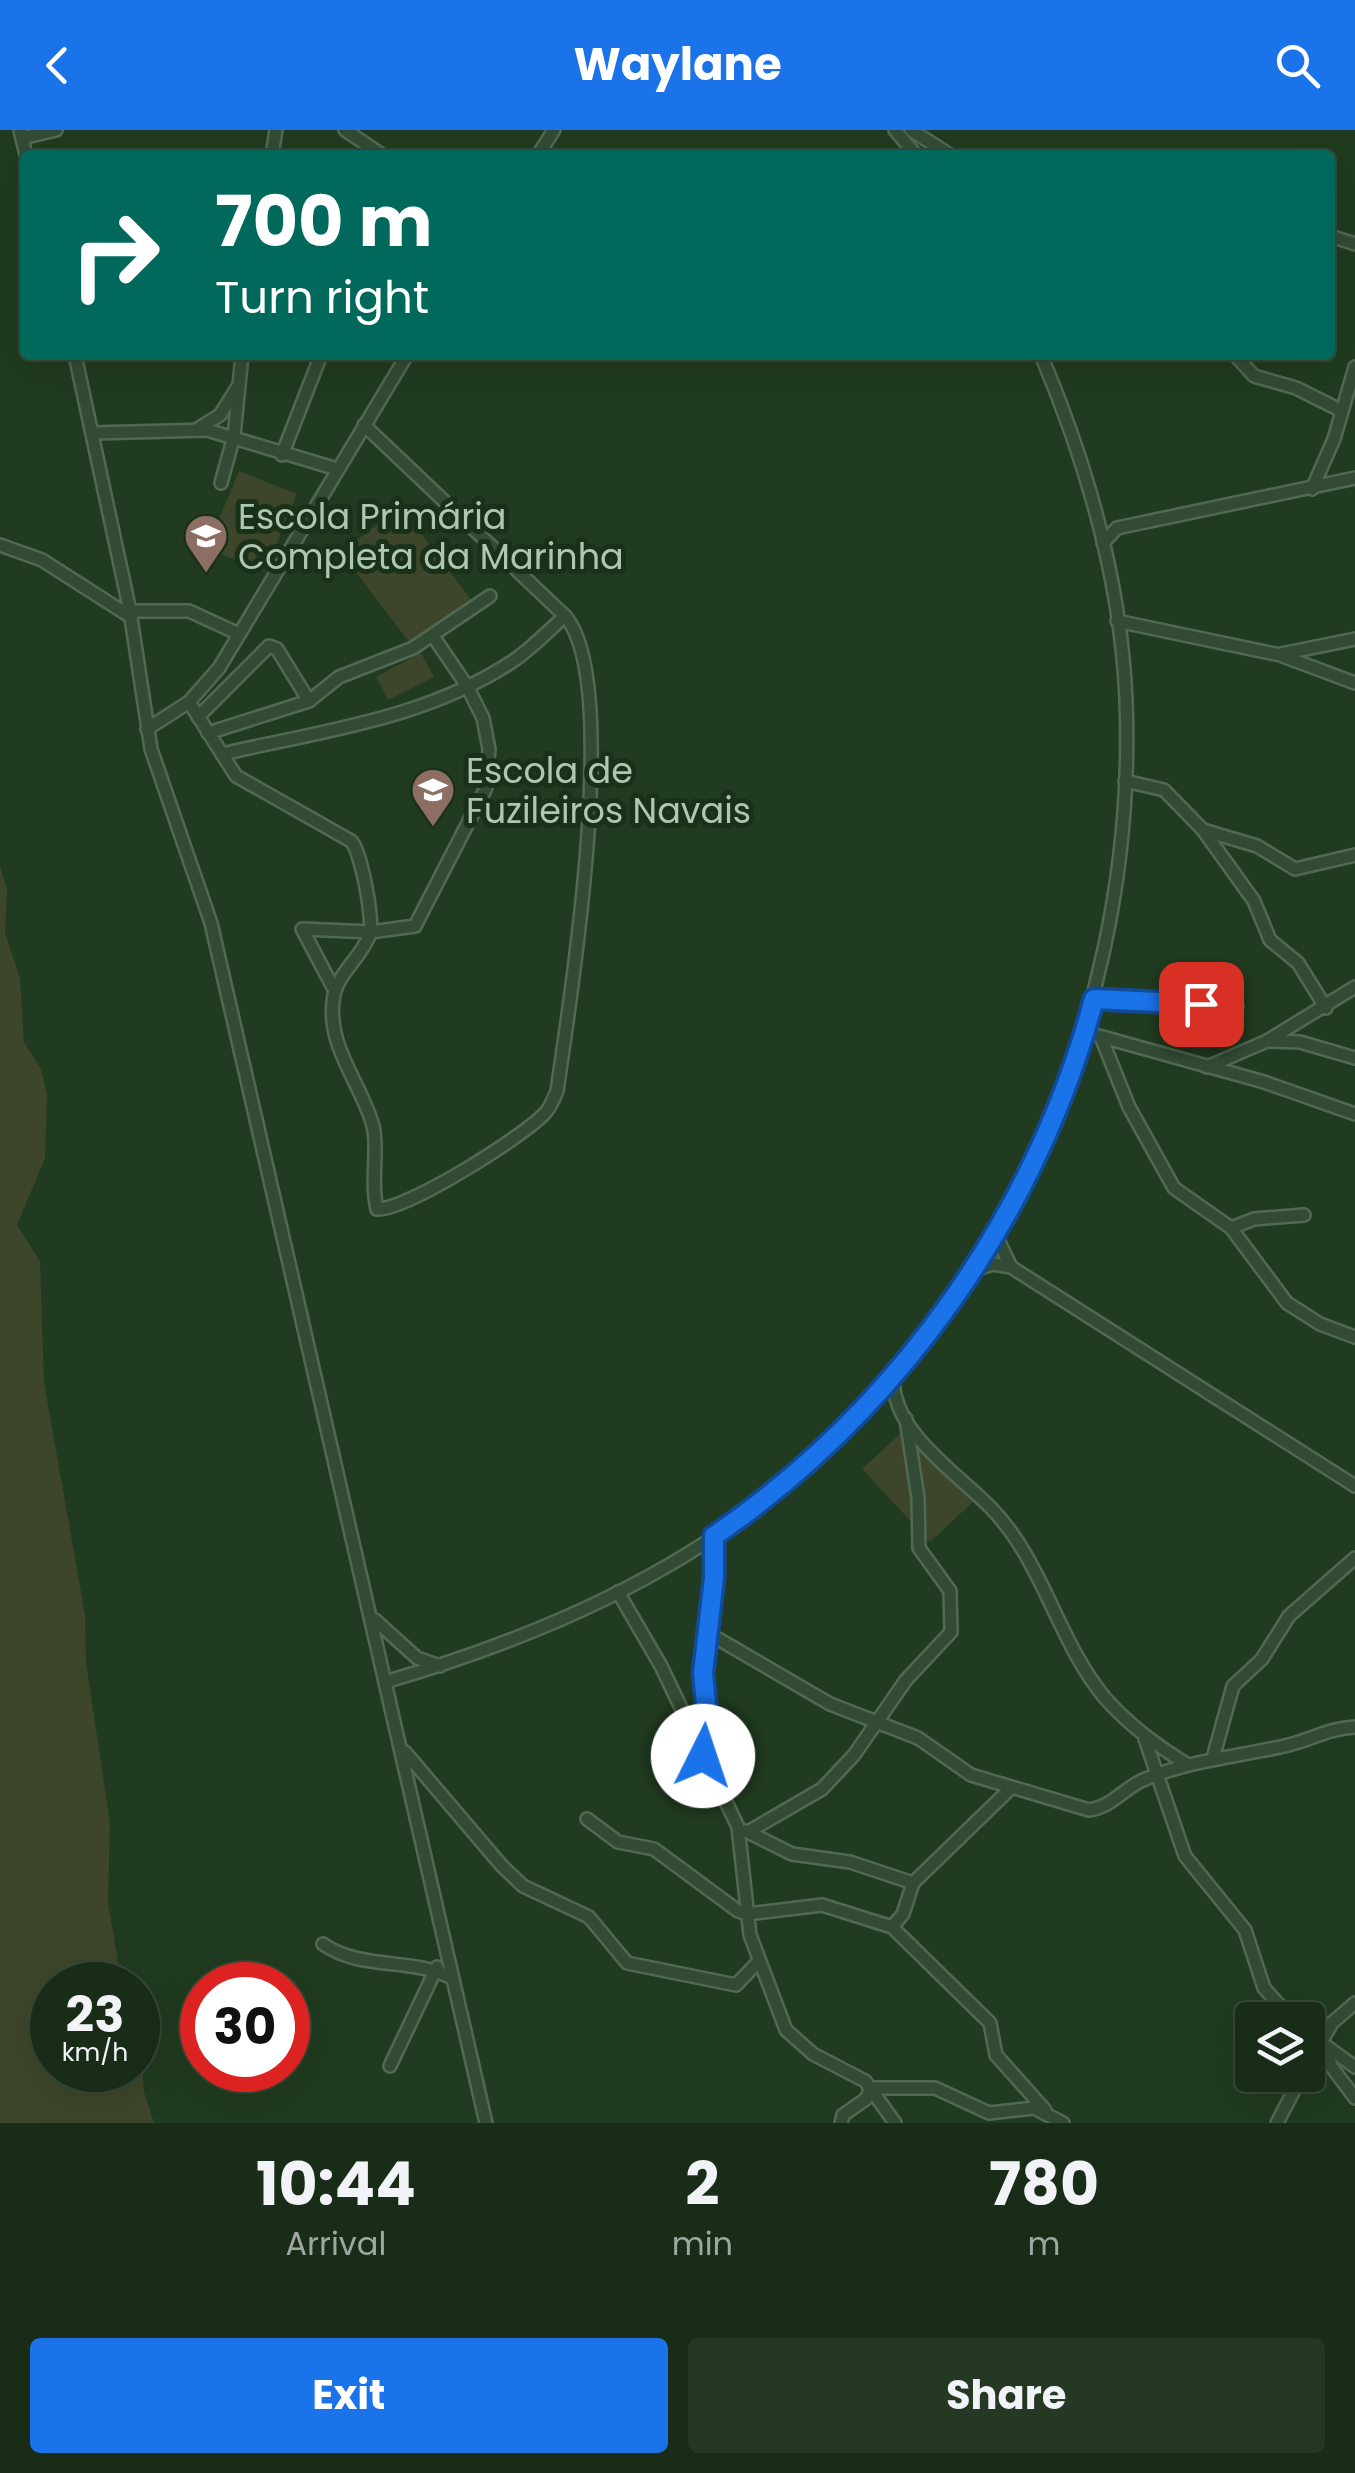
<!DOCTYPE html>
<meta charset="utf-8">
<style>
body{margin:0;font-family:Poppins,sans-serif;background:#253824;color:#f1f3f6;height:100vh;display:flex;flex-direction:column;font-size:38px;white-space:nowrap}
*{box-sizing:border-box;margin:0}
p{font-size:32px;color:#9fa7a1}
.icon{flex:none;width:55px;height:55px;fill:none;stroke:currentColor;stroke-width:2;stroke-linecap:round;stroke-linejoin:round}
.map{position:relative;height:1993px;overflow:hidden}
.side{display:flex;flex-direction:column;background:#182c17;flex:1}
.side>*{flex:none}
.guide{position:absolute;left:20px;top:20px;width:1315px;height:210px;border-radius:10px;box-shadow:0 10px 40px #0002,0 0 0 2px #364836;background:#00695c;color:#fff;overflow:hidden}
.tools{position:absolute;left:1235px;top:1872px;display:grid;gap:20px}
.tools a{display:grid;place-items:center;width:90px;height:90px;border-radius:10px;background:#182c17;box-shadow:0 10px 40px #0002,0 0 0 2px #364836;font-size:50px}
.speed{position:absolute;left:30px;top:1832px;display:flex;gap:20px;font-size:50px;font-weight:700;text-align:center}
.speed>*{display:grid;place-content:center;width:130px;height:130px;border-radius:50%;background:#182c17;box-shadow:0 10px 40px #0002,0 0 0 2px #364836;line-height:1}
.speed small{font-size:25px;font-weight:400}
.speed .limit{border:15px solid #d22;background:#fff;color:#111}
.pin{position:absolute;display:grid;place-items:center;width:85px;height:85px;color:#fff;margin:-42px;border-radius:20px;box-shadow:0 5px 15px #0006}
.me{position:absolute;width:110px;margin:-55px;rotate:4deg;stroke-linejoin:round;filter:drop-shadow(0 0 8px #0008)}
.turn{display:flex;align-items:center;gap:35px;height:210px;padding:0 30px;font-size:45px}
.turn .icon{width:130px;height:130px;stroke-width:2.5}
.turn b{display:block;font-size:70px;line-height:85px}
.eta{display:flex;justify-content:space-evenly;align-items:center;height:170px;text-align:center}
.eta b{font-size:60px;font-weight:700;line-height:70px}
.primary-button{display:flex;gap:20px;margin-top:auto;padding:20px 30px}
.primary-button a{flex:1;height:115px;border-radius:10px;background:#1a73e8;color:#fff;font-size:40px;font-weight:700;line-height:115px;text-align:center}
.primary-button a+a{background:#253824;color:#f1f3f6}
header{display:flex;justify-content:space-between;align-items:center;height:130px;padding:0 30px;background:#1a73e8;color:#fff;font-size:45px;font-weight:700}
.map>svg:first-child{display:block}
.green{fill:#3d462a}
.lines{fill:none;stroke-linecap:round;stroke-linejoin:round}
.minor-casing{stroke:#516952;stroke-width:16}
.minor{stroke:#334b34;stroke-width:11}
.route-casing{stroke:#114b97;stroke-width:25}
.route{stroke:#1a73e8;stroke-width:18}
.labels{text-anchor:middle;dominant-baseline:central;stroke-width:10;stroke-linejoin:round;paint-order:stroke}
.poi-label{font-size:35px;fill:#aec8af;stroke:#193019;text-anchor:start}
</style>
<header><svg class="icon" aria-label="back" viewBox="0 0 24 24"><path d="M15 5l-7 7 7 7"/></svg>Waylane<svg class="icon" aria-label="search" viewBox="0 0 24 24"><circle cx="10" cy="10" r="6"/><path d="M15 15l6 6"/></svg></header>
<div class="map">
<svg width="1355" height="1993" viewBox="0 0 1355 1993">
<rect width="100%" height="100%" fill="#203b1f"/>
<g class="green">
<path d="M239,341L297,364L265,442L207,418Z"/>
<path d="M401,377L472,471L412,516L341,422Z"/>
<path d="M421,523L434,547L388,570L376,547Z"/>
<path d="M0,735L7,760L5,803L20,848L24,912L40,937L47,963L45,1028L17,1095L40,1131L44,1252L85,1485L86,1533L110,1693L108,1773L122,1855H52V1940H138V1890L144,1962L154,1993H0Z"/>
<path d="M910,1295L977,1368L930,1412L862,1339Z"/>
</g>
<g class="lines">
<defs>
<g id="minor">
<path d="M20,0L26,25"/>
<path d="M345,0L382,25"/>
<path d="M895,0L916,25"/>
<path d="M911,0L950,25"/>
<path d="M22,8L56,0"/>
<path d="M272,25L276,0"/>
<path d="M538,25L554,0"/>
<path d="M1330,106L1355,114"/>
<path d="M75,225L130,481L151,619L211,793L486,1993"/>
<path d="M1235,225L1254,246L1296,258L1342,281"/>
<path d="M199,298L220,285L237,258"/>
<path d="M93,303L207,300L337,339"/>
<path d="M282,325L321,225"/>
<path d="M221,353L234,306L242,225"/>
<path d="M1312,359L1334,309L1355,237"/>
<path d="M1103,413L1117,398L1355,348"/>
<path d="M0,415L42,430L131,487"/>
<path d="M130,481H189L239,504"/>
<path d="M1117,491L1280,525L1355,553"/>
<path d="M1281,524L1355,509"/>
<path d="M189,572L236,646L351,711C361,721 375,793 369,806C361,827 338,844 334,865C324,914 362,954 373,996C379,1020 370,1050 377,1079C405,1081 525,1006 546,982C551,976 554,968 557,961C570,871 622,551 565,486L364,295"/>
<path d="M198,587L269,516L277,519L309,571"/>
<path d="M147,599L189,572L219,538L407,225"/>
<path d="M208,603L309,571L339,547L413,518L490,466"/>
<path d="M222,624C321,601 426,589 513,531C531,519 548,501 565,486"/>
<path d="M1125,651L1164,660L1203,700L1257,716L1295,739L1355,725"/>
<path d="M1203,700L1254,771L1270,810L1298,833L1326,878"/>
<path d="M335,861L302,799L371,802L415,796L486,658L489,619L483,588L467,556L433,506"/>
<path d="M1094,869L1237,876"/>
<path d="M1099,906L1264,952L1355,984"/>
<path d="M1101,907L1129,977L1174,1058L1231,1098L1287,1173L1320,1194L1355,1207"/>
<path d="M1267,911L1300,912L1355,928"/>
<path d="M1207,937L1267,911L1355,857"/>
<path d="M1231,1098L1254,1089L1304,1085"/>
<path d="M999,1099V1112L1011,1137"/>
<path d="M975,1140L993,1134L1011,1137L1355,1356"/>
<path d="M893,1248C893,1303 956,1342 991,1378C1043,1431 1058,1512 1105,1568C1130,1596 1156,1615 1188,1635"/>
<path d="M618,1462L661,1536L738,1697L750,1805L786,1900L813,1924L865,1951L895,1993"/>
<path d="M375,1490L417,1528L440,1536"/>
<path d="M708,1503L830,1574L918,1608L971,1645L1089,1680C1112,1677 1123,1659 1143,1650C1187,1631 1234,1627 1280,1617C1307,1612 1328,1598 1355,1597"/>
<path d="M385,1552C492,1521 595,1481 689,1423C979,1245 1139,904 1126,570C1121,450 1087,334 1041,225"/>
<path d="M1145,1609L1185,1726L1245,1800L1264,1858L1293,1890"/>
<path d="M405,1622L502,1736L523,1756L589,1787L627,1833L736,1855L758,1832"/>
<path d="M703,1622V1543L715,1448L714,1406"/>
<path d="M1213,1628L1233,1556L1262,1529L1289,1486L1355,1428"/>
<path d="M587,1689L618,1712L654,1719L738,1781L747,1784L822,1775L892,1797L990,1893L996,1925L1045,1980"/>
<path d="M746,1701L792,1724L850,1732L913,1753"/>
<path d="M748,1702L822,1659L854,1625L906,1550L951,1502L950,1461L919,1418L918,1368L906,1289"/>
<path d="M892,1797L903,1784L913,1753L1010,1659"/>
<path d="M323,1814C362,1841 411,1827 452,1848"/>
<path d="M1308,1903L1355,1937"/>
<path d="M1327,1920L1331,1936L1355,1968"/>
<path d="M1308,1935L1332,1893L1355,1873"/>
<path d="M390,1936L437,1837"/>
<path d="M841,1993L843,1985L866,1969L871,1958H935L989,1983L1034,1978L1063,1993"/>
<path d="M1277,1993L1302,1945"/>
</g>
</defs>
<use href="#minor" class="minor-casing"/>
<use href="#minor" class="minor"/>
</g>
<g class="lines">
<defs>
<path id="route" d="M703,1626L706,1574L703,1543L714,1448V1406C899,1279 1036,1085 1094,869L1201,874"/>
</defs>
<use href="#route" class="route-casing"/>
<use href="#route" class="route"/>
</g>
<defs>
<symbol id="school-pin" viewBox="-11 -11 22 30"><path d="M0 17L-7.5 6A9.5 9.5 0 1 1 7.5 6Z" fill="#8d6e63" stroke="#193019"/><path d="M0-5L7-2L0 1L-7-2ZM-4 1L0 2.5L4 1V4Q0 6-4 4Z" fill="#fff"/></symbol>
</defs>
<g fill-rule="evenodd">
<use href="#school-pin" x="181" y="381" width="50" height="68"/>
<use href="#school-pin" x="408" y="635" width="50" height="68"/>
</g>
<g class="labels">
<g class="poi-label">
<text x="238" y="386">Escola Primária<tspan x="238" dy="40">Completa da Marinha</tspan></text>
<text x="466" y="640">Escola de<tspan x="466" dy="40">Fuzileiros Navais</tspan></text>
</g>
</g>
</svg>
<div class="tools">
<a><svg class="icon" aria-label="layers" viewBox="0 0 24 24"><path d="M12 4l9 5-9 5-9-5zM3 14l9 5 9-5"/></svg></a>
</div>
<div class="speed"><div>23<small>km/h</small></div><div class="limit">30</div></div>
<div class="pin" style="left:1201px;top:874px;background:#d93025"><svg class="icon" aria-label="arrive" viewBox="0 0 24 24"><path d="M6 21V4h12l-3 4 3 4H6"/></svg></div>
<svg class="me" style="left:703px;top:1626px" viewBox="-20 -20 40 40"><circle r="19" fill="#fff"/><path d="M0-13L10 11 0 6-10 11z" fill="#1a73e8"/></svg>
<div class="guide">
<div class="turn"><svg class="icon" aria-label="right" viewBox="0 0 24 24"><path d="M7 20v-9h11M14 6l5 5-5 5"/></svg><div><b>700 m</b>Turn right</div></div>
</div>
</div>
<section class="side">
<div class="eta">
<div><b>10:44</b><p>Arrival</p></div>
<div><b>2</b><p>min</p></div>
<div><b>780</b><p>m</p></div>
</div>
<div class="primary-button"><a>Exit</a><a>Share</a></div>
</section>
